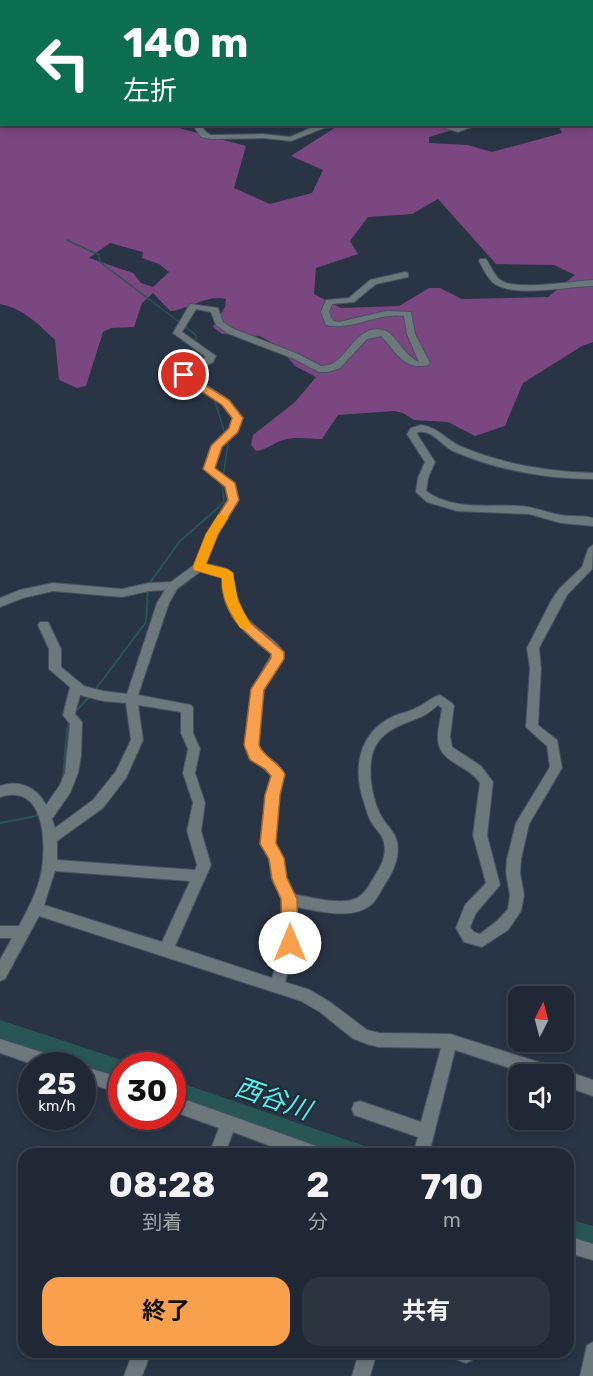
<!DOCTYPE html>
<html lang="ja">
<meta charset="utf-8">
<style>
body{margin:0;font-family:Rubik,"Noto Sans JP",sans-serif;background:#2c3440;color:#f1f3f6;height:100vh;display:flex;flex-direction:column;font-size:22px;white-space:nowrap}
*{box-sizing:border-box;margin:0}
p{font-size:20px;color:#a1a6ac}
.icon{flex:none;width:33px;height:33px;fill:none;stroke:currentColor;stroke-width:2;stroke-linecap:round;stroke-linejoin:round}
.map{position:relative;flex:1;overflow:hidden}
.side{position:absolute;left:18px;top:1148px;width:556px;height:210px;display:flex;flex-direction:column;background:#1f2834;border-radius:18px;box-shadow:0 3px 9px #0003,0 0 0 2px #3c444f}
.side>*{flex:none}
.top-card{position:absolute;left:0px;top:0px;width:594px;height:126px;box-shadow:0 3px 9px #0003,0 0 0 2px #3c444f;background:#0b6e4f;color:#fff;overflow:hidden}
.needle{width:39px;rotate:6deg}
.fabs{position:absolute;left:508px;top:986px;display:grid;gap:12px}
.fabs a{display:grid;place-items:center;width:66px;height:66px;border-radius:12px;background:#1f2834;box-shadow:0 3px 9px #0003,0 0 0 2px #3c444f;font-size:30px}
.speed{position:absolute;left:18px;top:1052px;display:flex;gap:12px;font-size:30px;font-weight:700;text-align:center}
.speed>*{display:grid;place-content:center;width:78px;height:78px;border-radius:50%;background:#1f2834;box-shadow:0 3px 9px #0003,0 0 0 2px #3c444f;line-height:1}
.speed small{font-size:15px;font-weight:400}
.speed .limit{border:9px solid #d22;background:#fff;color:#111}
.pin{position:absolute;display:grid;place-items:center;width:51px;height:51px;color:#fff;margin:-26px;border:3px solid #fff;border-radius:50%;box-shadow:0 2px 6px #0007}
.me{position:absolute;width:66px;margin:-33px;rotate:0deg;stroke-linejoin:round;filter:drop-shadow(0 0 4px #0008)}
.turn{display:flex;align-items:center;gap:21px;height:126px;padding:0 24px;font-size:27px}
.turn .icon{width:78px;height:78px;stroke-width:2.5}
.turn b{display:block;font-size:42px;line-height:51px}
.eta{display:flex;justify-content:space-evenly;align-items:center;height:102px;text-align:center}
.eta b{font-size:36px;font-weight:700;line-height:42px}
.cta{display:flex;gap:12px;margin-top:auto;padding:12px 24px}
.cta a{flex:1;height:69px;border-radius:18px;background:#f8a04b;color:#111;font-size:24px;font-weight:700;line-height:69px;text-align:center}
.cta a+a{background:#2c3440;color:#f1f3f6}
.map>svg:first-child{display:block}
.green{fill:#7a4780;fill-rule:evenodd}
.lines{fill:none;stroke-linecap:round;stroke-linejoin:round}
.stream-far1{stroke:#285654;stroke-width:1.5}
.stream{stroke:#285654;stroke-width:2}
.river{fill:#285654;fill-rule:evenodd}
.minor-casing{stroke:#475261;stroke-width:2}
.minor{fill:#6d787d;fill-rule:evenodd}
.route{fill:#f8a04b;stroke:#a16831;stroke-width:1.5}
.slow{fill:#f59e0b}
.labels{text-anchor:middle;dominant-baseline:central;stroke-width:4.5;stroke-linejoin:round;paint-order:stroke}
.near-water-label{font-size:26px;font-style:italic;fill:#56ede8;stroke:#1f2b3b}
</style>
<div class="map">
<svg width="593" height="1376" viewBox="0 0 593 1376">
<rect width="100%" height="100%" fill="#293545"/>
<path class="green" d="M0,83L2,124L168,125L246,146L234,188L270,204L312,193L323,170L291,156L339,125H469L429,137V143L468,145L492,152L562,133L558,125L592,124L593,97V342L582,346L523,383L505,426L475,436L448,422L414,420L403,413L394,411L338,415L322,439C310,439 295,436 283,440C273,443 267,450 256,451L251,445L253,435L295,402L316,377L295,366L279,347L260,336L222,334L213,327L225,307L226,299C206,294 189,310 170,311L153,293L142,303L134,327L111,328L103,332L86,386L77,388L59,380L55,340C37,323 24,309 0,304ZM438,199L496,264L554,265L575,275L548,297L462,299L440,288H429L399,306L341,308L314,294L316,268L358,254L350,241L368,217L412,214ZM110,243L143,252L142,258L159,264L169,272L153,287L141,283L133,273L89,258Z"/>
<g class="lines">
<g class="stream-far1">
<path d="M67,240L99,255L100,262L196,335L195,365"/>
<path d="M196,370L206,385"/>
<path d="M213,395L228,444L223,477"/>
<path d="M217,508L224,502L222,482"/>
</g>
<g class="stream">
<path d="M149,584L180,541L219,507"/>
<path d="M95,690L146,622L148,590"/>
<path d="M75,712L89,697"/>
<path d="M63,779L67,729L70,723"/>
<path d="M0,823L36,816L39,812"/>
</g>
<g class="river">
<path d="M0,1020L122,1060L130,1065H122V1078L0,1038Z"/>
<path d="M172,1080L359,1144L366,1147L369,1154H329L172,1099Z"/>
<path d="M568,1219L593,1226V1246L568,1240Z"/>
</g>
<defs>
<g id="minor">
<rect x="0" y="19" width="2" height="4"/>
<rect x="0" y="56" width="2" height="4"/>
<rect x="0" y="82" width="2" height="4"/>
<rect x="592" y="117" width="1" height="4"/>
<path d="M192,124H199L207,133L211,135L263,134L290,137L320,124H367L324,128L291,141L263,138L211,139L201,137Z"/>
<path d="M432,124C441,124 451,128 459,127C466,127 472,124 480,124L458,132Z"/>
<path d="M480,259H486C490,265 494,274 499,279C513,292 573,281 593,280V286C568,286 516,298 495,284C488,280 483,268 479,261Z"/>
<path d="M405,272L408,273V277L376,284L354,302L332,304L329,312L333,321L339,322L386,311L411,312L415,334L430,363L428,365C403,371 396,351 381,336L367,339L340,368L328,372H319L292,358L227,333L216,325L211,312L196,309L182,332L216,356L213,362L189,374L229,400L243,418L237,432L221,447L214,468L235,483L238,500L217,534L205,564C214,566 226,566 231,574C236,580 235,601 243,613C254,629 274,637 284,652C281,666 271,673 266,685C258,702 255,732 260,751L277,764L284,774L279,795L275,843L283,858L286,879L293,894C309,897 342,906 357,898C365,894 370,884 374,877C381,866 387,856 384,843C383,835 376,830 372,823C368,817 366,809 364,802C352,768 359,732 394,716C401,713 409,712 416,708C425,704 430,698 440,695L452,703L454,706L450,736L452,747L481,766L493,782L487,835L500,885L476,913L470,927L474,932L480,934L498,920L508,909L510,895L506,873L507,859L516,823L550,767L547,746L526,727L530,668L527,648L551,601L559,589L582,567L588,549L593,545L592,569L567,595L539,648L541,668L538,725L557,740L562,768L529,824L521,859L520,873L524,895L521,911L508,930L482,947L464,942L456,928L465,905L486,883L473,835L480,783C469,765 441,764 438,741C437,730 441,719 442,708L438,705C433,709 429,713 423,716C404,724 380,730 373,752C367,771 372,802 383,819C388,827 395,832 397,842C400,856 394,869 387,881C382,888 378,898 372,904C353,921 318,911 296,907L297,943L285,982L310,990L330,1002L367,1030L379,1033L450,1034L551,1066L556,1069L558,1073L564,1070L593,1080V1096L564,1086V1074H528L455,1050L429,1154H413L418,1137L354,1115L352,1109L354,1103L360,1101L421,1122L441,1048L379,1047L367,1044L352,1038L320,1012L301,1001L39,916L5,979L0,981V960L12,938H0V926H19C28,909 37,892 41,874C47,844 45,782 0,797V786C19,779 37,787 46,805L60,785L65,773L70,724L63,715L70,687L49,669V649L38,625L40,622H48L61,649V667L84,686L103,691L127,694L157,603L165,590L149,591L122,597L53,591L23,598L0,607V598L20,590L53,583L122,589L149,583L171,582L194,565L207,534L228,500L226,486L204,469L211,446L230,429L233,418L223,404L179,375L183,370L206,357L173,333L190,304L218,308L223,322L234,329L298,354L321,366C348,367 352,323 384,330C395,333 404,356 419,362L407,334L404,316C377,312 354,331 326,325L321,312L326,300L349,298L370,280ZM201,571C206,572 220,573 223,578C225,585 224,595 226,602C234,624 253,640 272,654L252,689L245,740L250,757L271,775L267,795L261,844L269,859L272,879L282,899L283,920V943L272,978L175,946L211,865L201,831L205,803L195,773L200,749L193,733V708L191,705L138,695L169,603L177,589ZM80,695L103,701L126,703L131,740L116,771L93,800L55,828L52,819L70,793L78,773L81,756L82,722L75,714ZM138,705L181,712V733L188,749L183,773L193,803L187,831L197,865L195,870L57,860V841L103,808L126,778L143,740ZM55,871L190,881L162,942L44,905Z"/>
<path d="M421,425C438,427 446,440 462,447C503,464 548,472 593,473V479C546,479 497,470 453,451C441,445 433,430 418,432L417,434L435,462L428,478L426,491C453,511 489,504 520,506C535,507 547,513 561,515C572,517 582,515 593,518V526L561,523L529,514L457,511L427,502L416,492L418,478L425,462L407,434L411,428Z"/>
<path d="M0,1039L57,1057L62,1060L65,1065H35L0,1053Z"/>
<path d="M82,1066L122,1078V1094L82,1081Z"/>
<path d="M172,1095L316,1146L322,1148L324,1154H292L233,1132L225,1154H209L219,1128L172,1111Z"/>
<path d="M568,1236L593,1244V1260L568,1253Z"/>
<path d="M593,1342V1376H580L587,1345Z"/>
<path d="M133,1352H151L142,1376H124Z"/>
<path d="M359,1352H377L370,1376H352Z"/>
<path d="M450,1352H474L475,1354L472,1360L466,1363L453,1358Z"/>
</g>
</defs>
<use href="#minor" class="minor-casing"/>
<use href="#minor" class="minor"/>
</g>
<path class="route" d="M184,372L229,400L243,418L238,432L222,447L215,468L235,483L239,500L218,534L206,564L227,569L233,573L234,590L246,619L284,652V659L264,690L259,745C263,757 279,762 285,774L280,795L276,843L284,858L287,878L297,899L298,943L296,948L290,950L284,948L282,943L281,899L272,879L269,859L260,844L265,795L271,776L265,769L250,760L244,745L251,689L271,658V654C245,633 221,615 222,578L194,570L193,567L206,534L228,500L225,487L203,469L211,446L229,428L232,418L222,405L180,377V373Z"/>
<path class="slow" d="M222,514L228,518L218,534L206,564L227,569L233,573L238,601L251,625L245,630L240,628C231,612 221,598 222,578L194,570L193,567L206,534L218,515Z"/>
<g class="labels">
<g class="near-water-label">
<text transform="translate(273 1099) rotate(19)">西谷川</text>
</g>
</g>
</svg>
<div class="fabs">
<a><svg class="needle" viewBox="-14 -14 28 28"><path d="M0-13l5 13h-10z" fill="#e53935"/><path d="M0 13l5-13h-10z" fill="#a1a6ac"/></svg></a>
<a><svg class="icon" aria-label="sound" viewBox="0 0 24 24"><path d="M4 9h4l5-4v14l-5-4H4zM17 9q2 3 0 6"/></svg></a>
</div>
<div class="speed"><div>25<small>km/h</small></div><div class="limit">30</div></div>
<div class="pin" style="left:184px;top:375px;background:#d93025"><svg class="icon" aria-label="arrive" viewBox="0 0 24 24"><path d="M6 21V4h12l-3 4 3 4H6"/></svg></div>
<svg class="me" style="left:290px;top:943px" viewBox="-20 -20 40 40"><circle r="19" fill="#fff"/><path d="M0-13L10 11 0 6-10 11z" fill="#f8a04b"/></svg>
<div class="top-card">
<div class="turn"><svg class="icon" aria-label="left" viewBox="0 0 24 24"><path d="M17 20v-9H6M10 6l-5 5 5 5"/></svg><div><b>140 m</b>左折</div></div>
</div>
<section class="side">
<div class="eta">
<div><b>08:28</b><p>到着</p></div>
<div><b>2</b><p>分</p></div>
<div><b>710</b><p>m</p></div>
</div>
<div class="cta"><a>終了</a><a>共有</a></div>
</section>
</div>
